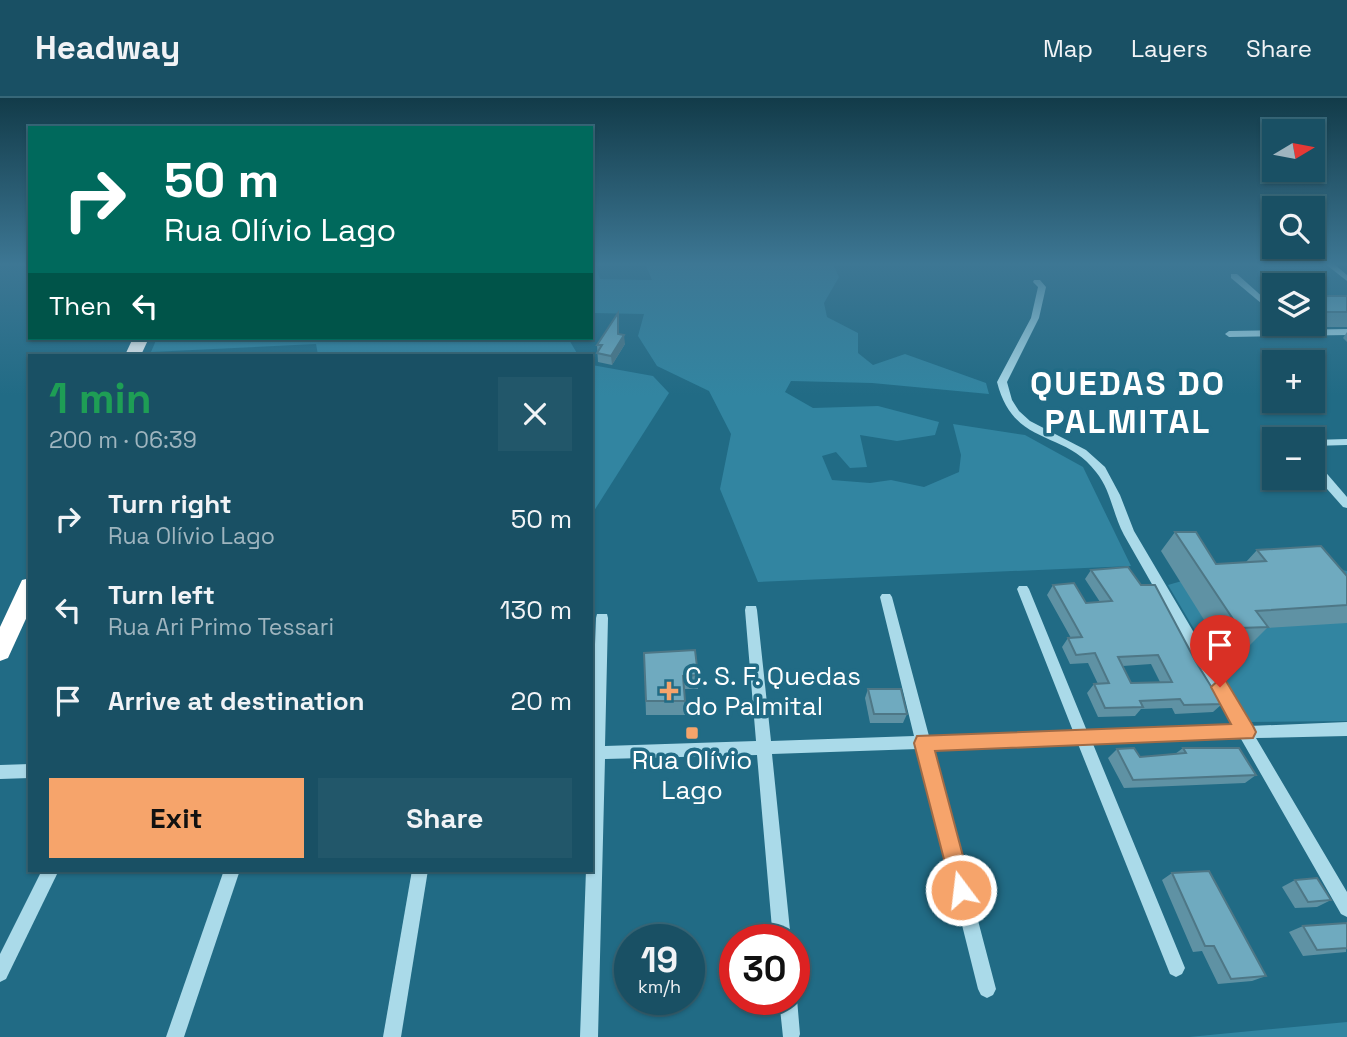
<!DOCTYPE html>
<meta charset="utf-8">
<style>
body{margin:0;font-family:"Space Grotesk",sans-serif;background:#22576a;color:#f1f3f6;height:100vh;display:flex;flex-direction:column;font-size:26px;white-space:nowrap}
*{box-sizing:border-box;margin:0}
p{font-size:23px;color:#9fb5bf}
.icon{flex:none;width:38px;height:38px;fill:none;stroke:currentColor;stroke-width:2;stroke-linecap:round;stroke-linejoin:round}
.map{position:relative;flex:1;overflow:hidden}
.drawer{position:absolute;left:28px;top:256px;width:565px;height:518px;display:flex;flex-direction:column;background:#195064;border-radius:0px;box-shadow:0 2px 5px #0004,0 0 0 2px #376778}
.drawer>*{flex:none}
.hud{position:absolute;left:28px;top:28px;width:565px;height:214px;border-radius:0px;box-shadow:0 2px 5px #0004,0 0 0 2px #376778;background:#00695c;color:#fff;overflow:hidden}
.needle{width:46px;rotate:80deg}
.tools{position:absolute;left:1262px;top:21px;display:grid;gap:14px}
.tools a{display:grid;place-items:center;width:63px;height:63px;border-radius:0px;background:#195064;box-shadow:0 2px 5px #0004,0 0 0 2px #376778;font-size:35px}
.speed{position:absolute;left:614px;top:826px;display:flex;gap:14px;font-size:35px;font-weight:700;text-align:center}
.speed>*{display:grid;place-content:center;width:91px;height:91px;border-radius:50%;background:#195064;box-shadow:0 2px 5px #0004,0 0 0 2px #376778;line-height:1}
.speed small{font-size:18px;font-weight:400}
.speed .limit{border:10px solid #d22;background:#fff;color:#111}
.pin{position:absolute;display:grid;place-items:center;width:60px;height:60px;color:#fff;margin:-72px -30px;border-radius:50% 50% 50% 0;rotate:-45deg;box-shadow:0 0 7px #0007}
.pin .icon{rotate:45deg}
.me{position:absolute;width:77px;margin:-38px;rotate:345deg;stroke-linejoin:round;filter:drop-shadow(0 0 5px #0008)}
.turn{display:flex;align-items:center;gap:24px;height:147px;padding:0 21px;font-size:32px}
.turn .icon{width:91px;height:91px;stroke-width:2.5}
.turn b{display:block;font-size:49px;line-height:60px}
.then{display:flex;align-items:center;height:66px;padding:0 21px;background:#0003;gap:14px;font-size:26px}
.round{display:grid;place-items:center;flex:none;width:74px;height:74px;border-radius:0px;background:#22576a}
.headline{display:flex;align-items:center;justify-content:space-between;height:119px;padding:0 21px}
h1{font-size:42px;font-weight:800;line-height:52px;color:#1e9e55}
.cta{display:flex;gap:14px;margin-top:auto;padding:14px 21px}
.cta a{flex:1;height:80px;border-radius:0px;background:#f6a46b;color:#111;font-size:28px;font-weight:800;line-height:80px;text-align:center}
.cta a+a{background:#22576a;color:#f1f3f6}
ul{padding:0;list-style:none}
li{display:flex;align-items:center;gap:21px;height:91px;padding:0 21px}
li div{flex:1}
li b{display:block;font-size:26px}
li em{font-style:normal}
header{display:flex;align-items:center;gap:42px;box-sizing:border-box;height:98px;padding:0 35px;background:#195064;border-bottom:2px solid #376778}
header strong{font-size:33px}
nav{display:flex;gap:38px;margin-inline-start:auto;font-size:24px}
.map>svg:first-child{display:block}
.green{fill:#3285a1}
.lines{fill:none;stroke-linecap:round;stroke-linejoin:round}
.minor{fill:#aadae9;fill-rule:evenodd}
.highway{fill:#fff;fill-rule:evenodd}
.wall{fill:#5f92a4;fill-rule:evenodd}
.shaded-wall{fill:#4e7786}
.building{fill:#6faabf;stroke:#4e7786;stroke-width:2;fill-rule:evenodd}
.route{fill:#f6a46b;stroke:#a06b46;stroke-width:2}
.poi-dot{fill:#f6a46b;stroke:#216b85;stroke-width:2.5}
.labels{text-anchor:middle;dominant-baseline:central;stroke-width:7;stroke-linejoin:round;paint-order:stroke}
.poi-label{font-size:26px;fill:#fff;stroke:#216b85;text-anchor:start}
.district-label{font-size:33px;font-weight:bold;letter-spacing:2px;fill:#fff;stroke:#216b85}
</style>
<header>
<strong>Headway</strong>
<nav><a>Map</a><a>Layers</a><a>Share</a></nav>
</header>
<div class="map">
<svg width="1347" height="939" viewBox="0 0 1347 939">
<rect width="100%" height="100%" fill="#216b85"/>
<g class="green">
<path d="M592,165H595L600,181L652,182L645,165H832L839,179L824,205L827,219L858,235V255L873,267L905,256L986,285L989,296L872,285L791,283L785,294L813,310L878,308L939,324L935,337L897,343L860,337L867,369L850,370L836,354L822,358L832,382L870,385L891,382L924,389L959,374L961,357L953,326L1025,337L1083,369L1131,468L758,484L720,391L731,336L709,293L657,268L638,238L644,216L592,215Z"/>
<path d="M157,240H568L578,257H318L316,246L151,254Z"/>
<path d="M592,267L653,278L669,295L592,416Z"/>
<path d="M1298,463L1347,473V623L1249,624L1168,487L1237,467Z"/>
<path d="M1347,924V939H1189Z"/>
</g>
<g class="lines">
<g class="minor">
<path d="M1324,165H1333L1347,177V183Z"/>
<path d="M1231,176H1237L1274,209V216L1231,180Z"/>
<path d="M1034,182H1040L1046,189L1039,220L1007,284L1012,302L1019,313L1030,323L1086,352L1105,369L1120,397L1134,433L1249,628L1347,624V638L1256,640L1347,794V819L1341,816L1241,641L1093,646L1185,870L1182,876L1176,879L1170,876L1078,646L933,651L996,891L993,897L987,900L981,897L978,891L918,651L772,656L791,842H773L757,657L605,661L598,939H580L586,772H592V625L596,520L597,516H607L608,520L605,648L756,643L745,512L746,508H756L757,512L771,643L914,638L880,499L882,496H890L892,499L929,638L1073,633L1017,491L1019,488H1027L1029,491L1087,633L1234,628C1197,564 1160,501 1124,437C1113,417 1111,392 1096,374C1064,331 1014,350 997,284L1031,220L1038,189L1033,184Z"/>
<path d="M1347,231V237L1229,239L1225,236L1229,233Z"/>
<path d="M1347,341V347L1312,348V342Z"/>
<path d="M1312,363H1316L1347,399V410L1343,409L1312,374Z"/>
<path d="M30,666V680L0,681V667Z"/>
<path d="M42,772H59L6,881L0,884V856Z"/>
<path d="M224,772H240L184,939H166Z"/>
<path d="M412,772H428L401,939H383Z"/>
<path d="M794,894L797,901L800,936L799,939H783L779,901H794Z"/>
</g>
<g class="highway">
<path d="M133,240H149L141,257H125Z"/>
<path d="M30,480V512L8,560L0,563V529L22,482Z"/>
</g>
</g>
<g class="wall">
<path d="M1312,198H1347V229H1297L1293,226H1312Z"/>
<path d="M1347,234V244L1343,240Z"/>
<path d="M619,236L625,246L612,267L598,264L597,247Z"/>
<path d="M1175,434L1216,466L1246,464L1257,452L1347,478V525L1267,530L1249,548L1221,549L1161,453Z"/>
<path d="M1091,472L1196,564L1222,606L1213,614L1175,616L1172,610L1141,611L1135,618L1098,619L1087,595L1094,586H1098L1088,565L1070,566L1062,549L1068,540H1071L1047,497L1053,487L1086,505L1100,504L1085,481ZM1151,566L1160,584L1131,585L1123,568Z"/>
<path d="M644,555L698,577V591H684L685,617H646Z"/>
<path d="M868,591L907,616L903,625H870L865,600Z"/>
<path d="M1183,650L1256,677L1245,685L1124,690L1108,660L1117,651L1140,659L1175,656Z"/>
<path d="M1172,775L1266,878L1252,883L1218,886L1202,853L1193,854L1162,782Z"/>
<path d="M1295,782L1331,802L1317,809L1295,810L1282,789Z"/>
<path d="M1347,825L1346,854L1303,858L1289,834L1303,828Z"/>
</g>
<path class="shaded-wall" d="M624,237L625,246L612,267L611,258Z"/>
<g class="building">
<rect x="1312" y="198" width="35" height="16"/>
<path d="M618,215V236L624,237L611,258L597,255L602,247H597Z"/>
<path d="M1175,434H1196L1216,466L1266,463L1257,452L1321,448L1347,478V507L1256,513L1268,529L1239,530Z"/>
<path d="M1128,469L1141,487H1155L1196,564L1222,606L1184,607L1180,601L1140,603L1143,609L1105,610L1094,586L1109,585L1095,555L1076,557L1068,540L1082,539L1053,487L1074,485L1086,505L1112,503L1091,472ZM1158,557L1172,584L1131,585L1118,559Z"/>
<path d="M695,552L698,577L683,578L685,603H646L644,555Z"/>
<path d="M868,591H901L907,616H874Z"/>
<path d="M1134,650L1140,659L1186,655L1183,650H1239L1256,677L1133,682L1117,651Z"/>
<path d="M1209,773L1266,878L1231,881L1214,848H1205L1172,775Z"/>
<path d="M1317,780L1331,802L1308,804L1295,782Z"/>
<path d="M1347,825V850L1317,852L1303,828Z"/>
</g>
<linearGradient id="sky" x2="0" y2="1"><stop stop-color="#123b49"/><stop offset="0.56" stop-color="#3d7794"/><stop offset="1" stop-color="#3d7794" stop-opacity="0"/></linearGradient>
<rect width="1347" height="297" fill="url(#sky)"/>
<path class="route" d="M1220,581L1226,583L1253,628L1256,634L1253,640L935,653L972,792L969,800L961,803L954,800L914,645L917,638L1231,626L1211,589Z"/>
<g class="poi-dot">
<path d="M665.5 582.5h7v7h7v7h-7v7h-7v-7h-7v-7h7z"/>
<rect x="685" y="628" width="14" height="14" rx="3.5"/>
</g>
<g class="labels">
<g class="poi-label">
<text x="685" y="578">C. S. F. Quedas<tspan x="685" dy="30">do Palmital</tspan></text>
<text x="692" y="662" text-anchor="middle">Rua Olívio<tspan x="692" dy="30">Lago</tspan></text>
</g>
<g class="district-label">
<text x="1128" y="286">QUEDAS DO<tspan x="1128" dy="38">PALMITAL</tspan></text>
</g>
</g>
</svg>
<div class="tools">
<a><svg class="needle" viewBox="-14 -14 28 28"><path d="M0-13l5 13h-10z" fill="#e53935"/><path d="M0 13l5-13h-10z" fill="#9fb5bf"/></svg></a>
<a><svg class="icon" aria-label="search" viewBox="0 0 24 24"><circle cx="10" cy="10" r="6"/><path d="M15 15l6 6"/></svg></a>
<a><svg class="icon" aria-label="layers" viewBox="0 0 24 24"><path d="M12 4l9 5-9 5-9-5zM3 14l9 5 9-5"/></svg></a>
<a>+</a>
<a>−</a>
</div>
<div class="speed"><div>19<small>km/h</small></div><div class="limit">30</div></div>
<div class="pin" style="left:1220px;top:589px;background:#d93025"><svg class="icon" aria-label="arrive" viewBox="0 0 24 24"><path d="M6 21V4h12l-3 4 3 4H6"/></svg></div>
<svg class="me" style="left:961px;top:792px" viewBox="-20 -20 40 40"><circle r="17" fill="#f6a46b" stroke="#fff" stroke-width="3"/><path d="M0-11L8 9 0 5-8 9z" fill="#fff"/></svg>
<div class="hud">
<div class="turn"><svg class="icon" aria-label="right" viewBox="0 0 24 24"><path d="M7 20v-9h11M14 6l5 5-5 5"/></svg><div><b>50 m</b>Rua Olívio Lago</div></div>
<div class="then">Then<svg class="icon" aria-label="left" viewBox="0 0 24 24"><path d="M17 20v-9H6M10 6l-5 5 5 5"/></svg></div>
</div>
<section class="drawer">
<div class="headline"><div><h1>1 min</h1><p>200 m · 06:39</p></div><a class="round"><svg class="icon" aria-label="close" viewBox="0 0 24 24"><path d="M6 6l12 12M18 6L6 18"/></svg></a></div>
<ul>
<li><svg class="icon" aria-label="right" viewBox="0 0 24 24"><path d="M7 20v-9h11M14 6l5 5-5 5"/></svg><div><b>Turn right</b><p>Rua Olívio Lago</p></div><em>50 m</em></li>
<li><svg class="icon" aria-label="left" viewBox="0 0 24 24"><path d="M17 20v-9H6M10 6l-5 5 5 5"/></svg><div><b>Turn left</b><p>Rua Ari Primo Tessari</p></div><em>130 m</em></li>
<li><svg class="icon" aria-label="arrive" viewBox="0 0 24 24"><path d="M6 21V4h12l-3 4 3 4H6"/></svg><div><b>Arrive at destination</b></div><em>20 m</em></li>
</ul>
<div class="cta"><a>Exit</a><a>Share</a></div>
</section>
</div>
